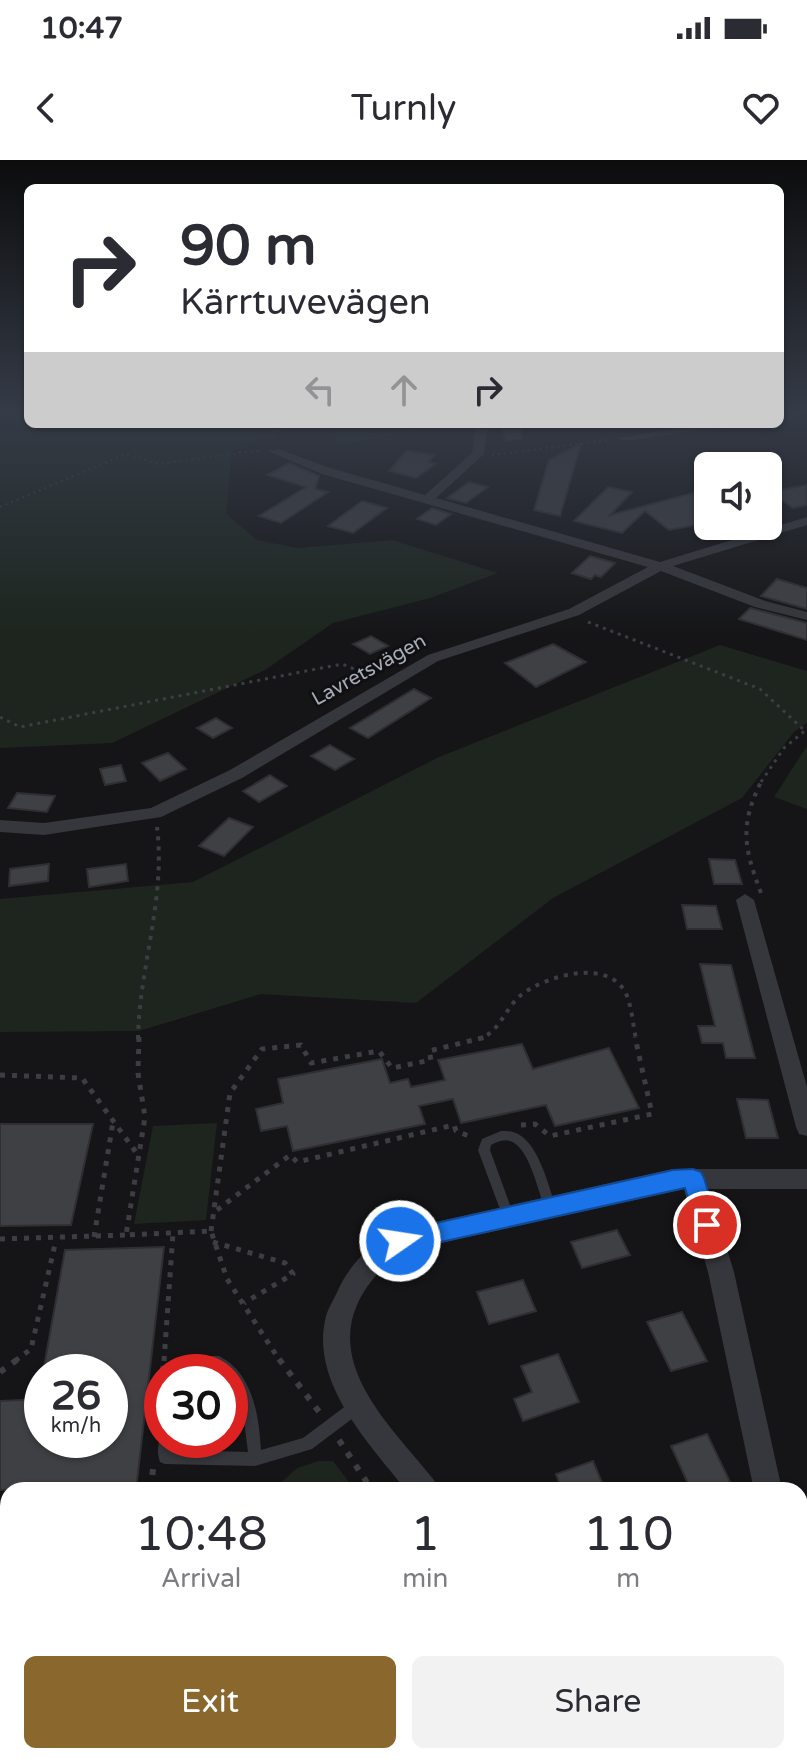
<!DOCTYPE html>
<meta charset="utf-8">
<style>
body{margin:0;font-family:"Varela Round",sans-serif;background:#f2f2f3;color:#2b2b33;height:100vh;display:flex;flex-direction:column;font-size:30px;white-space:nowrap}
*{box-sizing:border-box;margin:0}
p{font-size:26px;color:#7c7c81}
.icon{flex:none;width:44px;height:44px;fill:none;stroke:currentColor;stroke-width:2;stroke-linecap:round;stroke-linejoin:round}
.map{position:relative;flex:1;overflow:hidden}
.side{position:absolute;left:0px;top:1322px;width:808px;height:282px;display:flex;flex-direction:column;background:#fff;border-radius:24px 24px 0 0;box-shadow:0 2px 6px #0004}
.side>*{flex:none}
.top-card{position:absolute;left:24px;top:24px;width:760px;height:244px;border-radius:12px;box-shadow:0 2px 6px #0004;background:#fff;color:#2b2b33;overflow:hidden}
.fabs{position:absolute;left:694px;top:292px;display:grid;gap:16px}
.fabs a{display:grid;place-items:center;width:88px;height:88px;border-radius:12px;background:#fff;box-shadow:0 2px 6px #0004;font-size:40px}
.speed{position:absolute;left:24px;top:1194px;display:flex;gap:16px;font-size:40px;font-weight:700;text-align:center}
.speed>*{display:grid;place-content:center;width:104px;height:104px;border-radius:50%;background:#fff;box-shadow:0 2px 6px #0004;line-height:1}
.speed small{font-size:20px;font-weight:400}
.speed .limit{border:12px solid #d22;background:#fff;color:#111}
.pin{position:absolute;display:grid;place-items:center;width:68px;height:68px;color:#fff;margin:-34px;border:4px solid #fff;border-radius:50%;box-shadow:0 2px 8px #0007}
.me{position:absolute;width:88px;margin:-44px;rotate:77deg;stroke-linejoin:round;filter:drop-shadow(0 0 6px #0008)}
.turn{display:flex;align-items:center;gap:28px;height:168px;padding:0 24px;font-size:36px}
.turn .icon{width:104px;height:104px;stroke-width:2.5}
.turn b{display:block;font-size:56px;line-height:68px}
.lanes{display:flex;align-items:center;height:76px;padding:0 24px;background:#0003;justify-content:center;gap:40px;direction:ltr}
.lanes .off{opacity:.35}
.eta{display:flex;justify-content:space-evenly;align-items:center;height:136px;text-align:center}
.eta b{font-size:48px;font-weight:600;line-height:56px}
.primary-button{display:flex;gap:16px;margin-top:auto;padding:16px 24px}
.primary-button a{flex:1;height:92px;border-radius:12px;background:#8a682d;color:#fff;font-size:32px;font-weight:600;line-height:92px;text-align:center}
.primary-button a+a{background:#f2f2f3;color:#2b2b33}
.status{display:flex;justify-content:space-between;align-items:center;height:56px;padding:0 40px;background:#fff;direction:ltr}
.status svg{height:22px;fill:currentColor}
header{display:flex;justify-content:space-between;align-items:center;height:104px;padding:0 24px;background:#fff;font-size:36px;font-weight:600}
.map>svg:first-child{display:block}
.green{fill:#1d251e}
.building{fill:#3f4044;stroke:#2f2f33;stroke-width:2}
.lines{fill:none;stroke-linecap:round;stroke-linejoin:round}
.path-far4{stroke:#3c3e43;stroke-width:2;stroke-dasharray:2 4;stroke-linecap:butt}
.path-far3{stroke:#3c3e43;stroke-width:3;stroke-dasharray:3 5;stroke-linecap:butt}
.path-far2{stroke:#3c3e43;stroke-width:4;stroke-dasharray:4 6;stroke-linecap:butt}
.path-far1{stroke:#3c3e43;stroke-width:5;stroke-dasharray:5 7;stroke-linecap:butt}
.path{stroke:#3c3e43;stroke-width:6;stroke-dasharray:6 9;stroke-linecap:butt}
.lane{fill:#36373c;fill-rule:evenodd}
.street{fill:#36373c;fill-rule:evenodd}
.route{fill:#1a73e8;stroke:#114b97;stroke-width:2}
.labels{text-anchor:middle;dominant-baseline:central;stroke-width:6;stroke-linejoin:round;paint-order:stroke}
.far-street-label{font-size:20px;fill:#a6acb8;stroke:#101012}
</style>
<div class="status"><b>10:47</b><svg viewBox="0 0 49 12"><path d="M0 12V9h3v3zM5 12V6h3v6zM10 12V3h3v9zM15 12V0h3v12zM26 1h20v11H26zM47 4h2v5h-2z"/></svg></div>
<header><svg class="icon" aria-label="back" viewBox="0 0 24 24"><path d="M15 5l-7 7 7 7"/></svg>Turnly<svg class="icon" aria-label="heart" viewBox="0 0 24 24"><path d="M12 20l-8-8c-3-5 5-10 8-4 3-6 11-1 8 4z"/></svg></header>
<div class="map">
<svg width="807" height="1603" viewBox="0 0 807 1603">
<rect width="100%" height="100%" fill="#151517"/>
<g class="green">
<path d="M0,252H28V264H299L232,291L226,354L257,380L297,388L392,380L498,413L430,438L333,463L265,510L112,583L0,588Z"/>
<path d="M317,264H423V269L337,286L333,266Z"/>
<path d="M720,485L807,511V563L794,572L742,638L553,738L416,843L261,834L139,871L0,872V739L193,722L439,597Z"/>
<path d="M807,586V649L774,637Z"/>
<path d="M217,963L206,1060L134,1064L153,966Z"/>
<path d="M319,1301H333L355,1330H273L297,1308Z"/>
</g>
<g class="building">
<path d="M503,264H521V279L507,281L503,276Z"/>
<path d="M581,284L560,356L534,350L549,300Z"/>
<path d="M406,291L435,295L428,302L436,304L416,318L389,311Z"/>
<path d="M289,303L319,316L315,329L328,332L281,363L259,356L306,327L267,315Z"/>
<path d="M469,322L488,327L466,343L447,338Z"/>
<path d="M807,325V345L793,348L770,332Z"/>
<path d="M608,327L632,332L610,355L708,329V363L669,370L645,351L622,373L574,361Z"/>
<path d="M362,341L387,348L353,373L328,366Z"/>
<path d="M432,348L451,354L436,365L417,359Z"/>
<path d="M590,396L615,403L601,417L595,415L591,419L572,413Z"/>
<path d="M777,419L807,428V449L761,436Z"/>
<path d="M750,448L807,463V480L739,459Z"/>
<path d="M371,476L388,486L370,494L353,484Z"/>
<path d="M553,484L586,502L536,527L505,503Z"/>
<path d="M414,529L431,538L368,578L350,568Z"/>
<path d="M216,558L232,568L213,578L197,568Z"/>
<path d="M330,585L354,599L335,610L311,596Z"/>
<path d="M168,593L186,609L160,621L142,603Z"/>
<path d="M121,605L126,621L105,625L100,609Z"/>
<path d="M270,615L287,626L259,642L243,631Z"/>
<path d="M17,633L55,636L47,652L8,648Z"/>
<path d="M229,658L253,667L224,696L199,686Z"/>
<path d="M709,699L735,700L742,724H714Z"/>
<path d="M49,704L48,721L9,726L10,709Z"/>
<path d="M126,704L128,721L89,727L87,709Z"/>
<path d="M682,745L716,746L722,769H687Z"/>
<path d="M700,804L731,805L755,898H726L723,883H702L698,866H715Z"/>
<path d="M522,884L533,909L609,888L639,948L555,966L546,945L461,963L453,939L419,946L425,964L293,991L287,966L261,971L256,949L283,943L278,919L382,899L390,923L408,919L411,927L445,920L438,900Z"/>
<path d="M737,939L768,940L778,978H746Z"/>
<path d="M0,964H93L71,1065L0,1066Z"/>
<path d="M617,1070L630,1095L582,1108L571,1082Z"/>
<path d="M164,1087L136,1330H0V1241L42,1239V1280H110V1212H43L65,1090Z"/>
<path d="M523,1120L536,1151L489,1164L477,1132Z"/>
<path d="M682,1152L707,1201L671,1211L647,1162Z"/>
<path d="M558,1194L579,1242L523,1261L514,1239L532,1232L521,1206Z"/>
<path d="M707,1274L730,1322L707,1330H691L671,1286Z"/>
<path d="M593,1301L605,1330H562L556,1314Z"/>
</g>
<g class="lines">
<g class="path-far4">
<path d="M271,264L275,281"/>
<path d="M492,295L611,280"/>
<path d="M0,347L126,294L159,304L262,290"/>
</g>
<g class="path-far3">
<path d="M588,462L760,529L804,570"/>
<path d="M0,557L20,567L342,504L371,516"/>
<path d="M761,622L784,588L807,569"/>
</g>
<g class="path-far2">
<path d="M761,733C744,688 739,665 762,620"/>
<path d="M138,879C139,807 166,740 157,667"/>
<path d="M478,879C500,873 504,849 521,835C545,816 611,796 627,836C632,849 633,865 636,879"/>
</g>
<g class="path-far1">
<path d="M139,877L138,913L145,957L126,1075L211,1071L227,1119L280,1201"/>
<path d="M0,915L82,918L138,995"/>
<path d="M521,965L535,964L550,976L652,954L635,877"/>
<path d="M217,1050L290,995L297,1002L454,965L456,971L469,976"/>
<path d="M211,1071L230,933L262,889L301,885L311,903L379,891L392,908L431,900L429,891L486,877"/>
<path d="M94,1077L113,962"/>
<path d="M0,1079L125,1075"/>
<path d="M213,1082L285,1103L293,1114L244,1143"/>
<path d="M15,1201L31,1189L56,1080"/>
<path d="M164,1201L173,1073"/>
</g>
<g class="path">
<path d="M279,1199L320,1253"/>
<path d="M0,1212L18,1199"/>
<path d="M163,1212L164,1199"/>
<path d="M157,1268L162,1219"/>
<path d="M339,1280L372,1330"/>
<path d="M151,1330L153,1309"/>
<path d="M147,1596V1603"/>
<path d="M548,1596L558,1603"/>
<path d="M415,1603L461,1596"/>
</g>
<g class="lane">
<path d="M501,971C502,971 512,971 513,972C538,979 548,1025 556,1047L554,1051L550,1052L546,1051C538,1033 530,987 510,981C503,979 497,982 491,985L490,990L514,1056L512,1060L508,1061L504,1060L478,990L482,979Z"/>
<path d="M219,1196C253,1213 259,1256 261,1290L303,1278L351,1242L356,1240L361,1242L363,1247L361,1252L312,1289L255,1306L165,1304L160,1302C157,1294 157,1282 162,1275V1280H173L172,1290L248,1292L242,1246L230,1223V1212H220L216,1209C203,1209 193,1212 179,1212C188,1196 203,1196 219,1196Z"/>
</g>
<g class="street">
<path d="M793,252L807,253L780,263V256Z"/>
<path d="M476,264H488L484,294L436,338L660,402L807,357V365L673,406L765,441L807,452V460L755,447L661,411L579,455L438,501L242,618L161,657L44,675L0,672V660L44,663L151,648L230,610L428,495L569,449L648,407L322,314L268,291L278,289L330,308L425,335L472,293Z"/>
<path d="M704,264H774L768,267L706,270L623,281L617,278Z"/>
<path d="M745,734L754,740L807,927V976L799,974L796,967L736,740Z"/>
<path d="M673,1009H807V1029H708L734,1112L782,1330H754L708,1112L684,1029L405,1091C385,1104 367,1122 357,1145C328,1211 397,1273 434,1320L438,1330H406C369,1283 309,1222 326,1156C329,1147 335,1137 339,1128C351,1103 373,1080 400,1070Z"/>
<path d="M800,1470L807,1473V1535L800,1532Z"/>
<path d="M608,1596H644L647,1603H611Z"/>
</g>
</g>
<linearGradient id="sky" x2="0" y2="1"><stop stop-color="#0c0c0d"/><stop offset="0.53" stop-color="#353b47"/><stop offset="1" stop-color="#353b47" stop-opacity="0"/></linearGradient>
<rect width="807" height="476" fill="url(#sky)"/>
<path class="route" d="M693,1009L701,1012L704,1018L718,1065L715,1072L707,1075L699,1072L685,1028L400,1091L392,1088L389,1081L392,1074L400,1071L673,1010Z"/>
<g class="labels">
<g class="far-street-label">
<text transform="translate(369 510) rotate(-29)">Lavretsvägen</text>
</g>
</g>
</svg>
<div class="fabs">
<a><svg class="icon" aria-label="sound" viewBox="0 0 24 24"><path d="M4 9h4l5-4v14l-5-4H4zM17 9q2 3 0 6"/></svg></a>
</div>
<div class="speed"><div>26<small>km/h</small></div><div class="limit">30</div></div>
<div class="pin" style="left:707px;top:1065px;background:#d93025"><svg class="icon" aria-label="arrive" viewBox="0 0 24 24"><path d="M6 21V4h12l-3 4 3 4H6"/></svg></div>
<svg class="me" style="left:400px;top:1081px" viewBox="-20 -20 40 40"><circle r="17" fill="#1a73e8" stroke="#fff" stroke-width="3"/><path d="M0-11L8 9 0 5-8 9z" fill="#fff"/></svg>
<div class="top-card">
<div class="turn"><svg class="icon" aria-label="right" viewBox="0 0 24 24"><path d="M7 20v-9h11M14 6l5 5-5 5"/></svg><div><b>90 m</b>Kärrtuvevägen</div></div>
<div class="lanes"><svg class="icon off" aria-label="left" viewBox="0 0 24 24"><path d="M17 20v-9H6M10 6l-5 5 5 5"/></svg><svg class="icon off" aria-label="ahead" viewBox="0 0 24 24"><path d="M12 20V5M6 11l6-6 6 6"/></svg><svg class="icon" aria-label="right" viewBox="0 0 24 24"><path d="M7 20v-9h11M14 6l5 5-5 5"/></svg></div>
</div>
<section class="side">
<div class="eta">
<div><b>10:48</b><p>Arrival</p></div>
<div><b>1</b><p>min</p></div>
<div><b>110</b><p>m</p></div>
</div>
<div class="primary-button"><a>Exit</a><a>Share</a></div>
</section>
</div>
